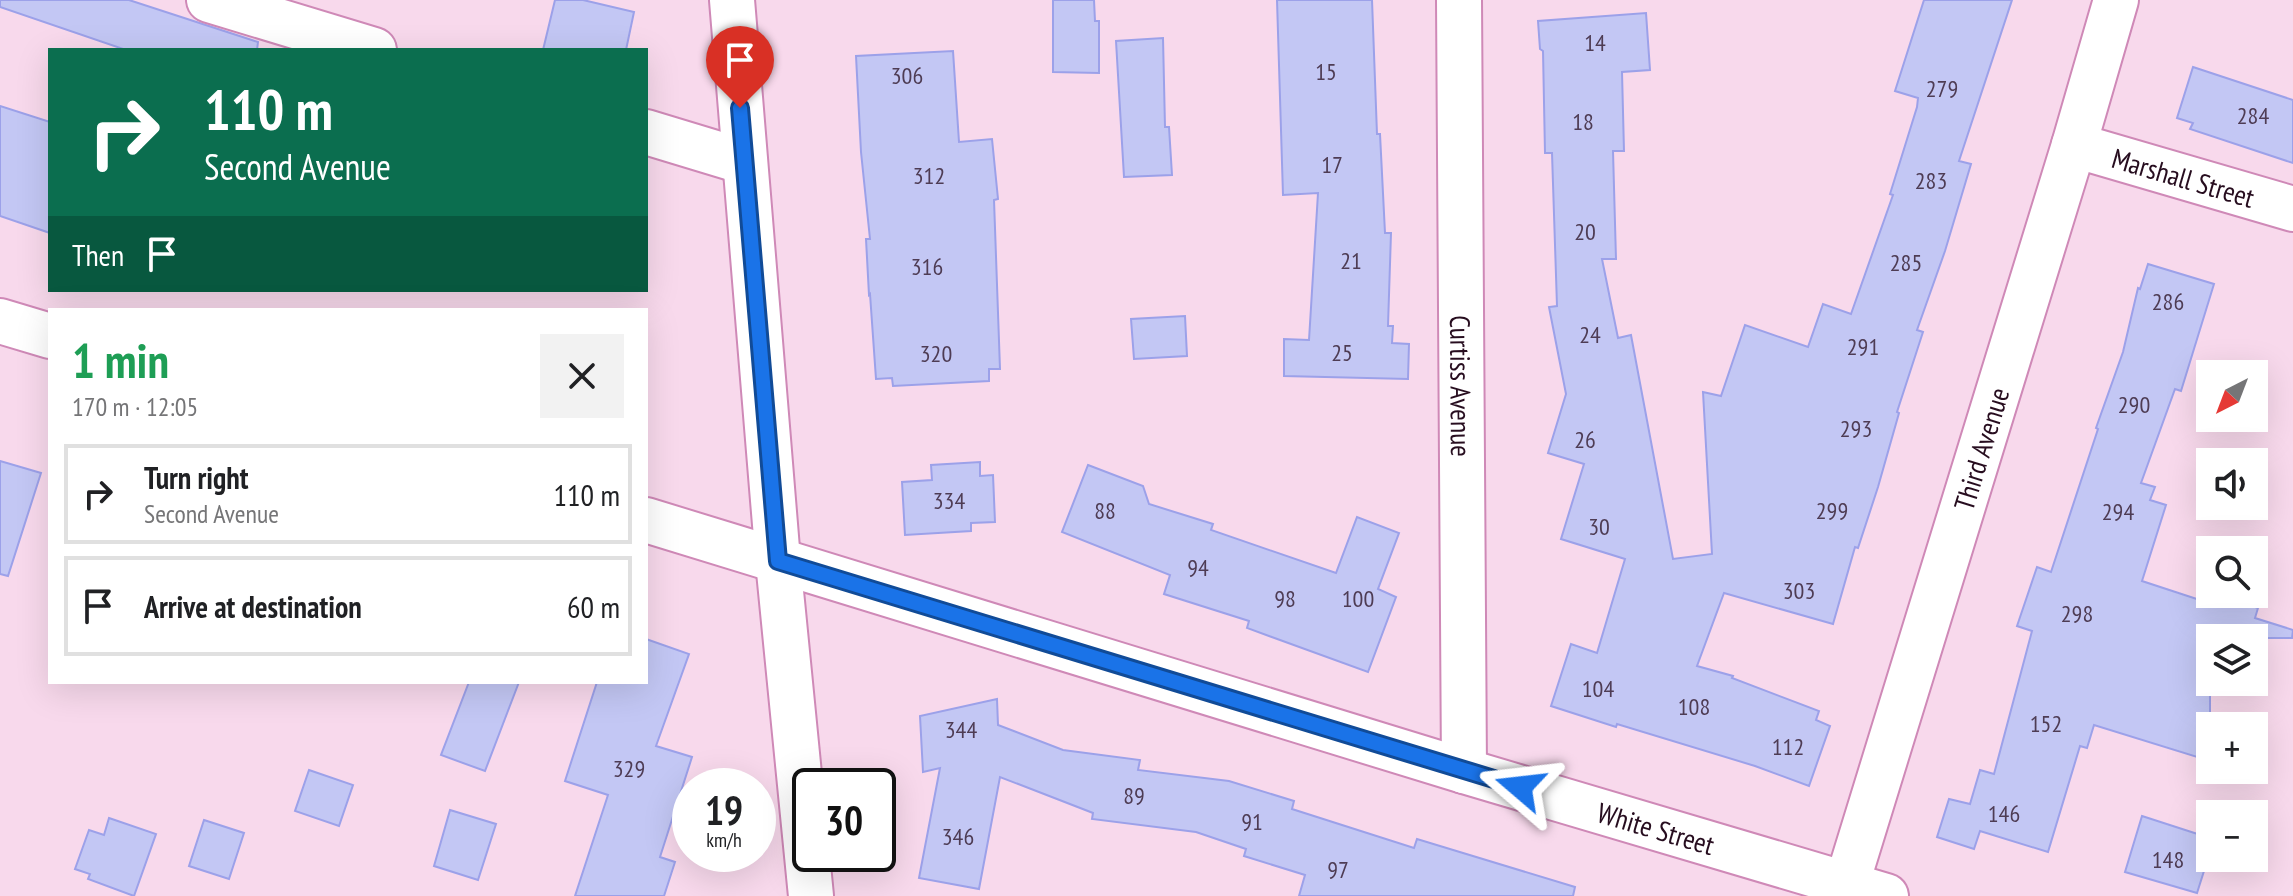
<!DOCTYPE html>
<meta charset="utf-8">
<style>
body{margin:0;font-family:"PT Sans Narrow",sans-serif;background:#f2f2f2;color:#202124;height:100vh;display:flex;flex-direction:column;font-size:30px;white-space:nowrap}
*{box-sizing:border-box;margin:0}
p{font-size:26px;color:#757577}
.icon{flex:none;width:44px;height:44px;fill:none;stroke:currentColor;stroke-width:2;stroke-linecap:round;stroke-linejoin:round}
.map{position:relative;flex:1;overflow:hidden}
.panel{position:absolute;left:48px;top:308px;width:600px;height:376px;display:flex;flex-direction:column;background:#fff;border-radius:0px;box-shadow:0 8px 32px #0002}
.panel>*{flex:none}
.hud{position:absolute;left:48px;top:48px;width:600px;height:244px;border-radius:0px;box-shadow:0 8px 32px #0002;background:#0b6e4f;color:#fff;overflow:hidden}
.needle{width:52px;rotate:222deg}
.controls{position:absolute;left:2196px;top:360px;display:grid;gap:16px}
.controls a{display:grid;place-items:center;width:72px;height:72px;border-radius:0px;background:#fff;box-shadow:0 8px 32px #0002;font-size:40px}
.speed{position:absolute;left:672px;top:768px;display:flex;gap:16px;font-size:40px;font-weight:700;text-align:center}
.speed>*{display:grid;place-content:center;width:104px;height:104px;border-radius:50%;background:#fff;box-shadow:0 8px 32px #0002;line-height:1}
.speed small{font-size:20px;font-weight:400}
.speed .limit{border:4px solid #111;border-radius:12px;background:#fff;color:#111}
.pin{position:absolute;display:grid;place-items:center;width:68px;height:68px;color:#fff;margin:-82px -34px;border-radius:50% 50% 50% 0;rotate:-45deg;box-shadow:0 0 8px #0007}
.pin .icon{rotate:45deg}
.me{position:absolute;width:88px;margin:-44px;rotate:287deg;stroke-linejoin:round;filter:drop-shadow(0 0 6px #0008)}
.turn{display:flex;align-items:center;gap:28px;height:168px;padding:0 24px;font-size:36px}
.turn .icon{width:104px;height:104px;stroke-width:2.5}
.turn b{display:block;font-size:56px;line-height:68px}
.then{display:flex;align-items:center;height:76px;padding:0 24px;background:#0003;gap:16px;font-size:30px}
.round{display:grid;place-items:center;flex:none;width:84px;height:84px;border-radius:0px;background:#f2f2f2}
.head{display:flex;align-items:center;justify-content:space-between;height:136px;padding:0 24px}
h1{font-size:48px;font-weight:600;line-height:60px;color:#1e9e55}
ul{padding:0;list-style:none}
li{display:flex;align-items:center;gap:24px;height:100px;margin:0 16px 12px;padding:0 8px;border:4px solid #e0e0e0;border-radius:0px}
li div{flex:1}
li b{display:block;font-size:30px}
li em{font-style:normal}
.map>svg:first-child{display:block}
.building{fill:#c3c7f4;stroke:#9ca1e9;stroke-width:2}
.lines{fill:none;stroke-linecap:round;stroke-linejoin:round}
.minor-casing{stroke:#cf89b7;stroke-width:48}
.minor{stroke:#fff;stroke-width:44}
.route-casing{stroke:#114b97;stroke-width:20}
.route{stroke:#1a73e8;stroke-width:14}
.labels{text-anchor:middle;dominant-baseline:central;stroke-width:6;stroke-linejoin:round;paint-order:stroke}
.number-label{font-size:24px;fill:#4e3c54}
.street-label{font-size:28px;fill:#270d1f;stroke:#fff}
</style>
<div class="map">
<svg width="2293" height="896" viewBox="0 0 2293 896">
<rect width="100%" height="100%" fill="#f8d9ec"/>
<g class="building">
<path d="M0,0H129L258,42L257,50H126L0,7Z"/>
<path d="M555,0H583L634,12L626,50H543Z"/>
<path d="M1053,0H1094L1095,21H1099V73L1053,72Z"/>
<path d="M1277,0H1372L1377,134H1380L1385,233H1391L1388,326H1393L1392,343L1409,344L1408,379L1284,376V339L1309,340L1318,193L1283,195Z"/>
<path d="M1924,0H2012L1959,161L1971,164L1945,251L1917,330L1923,332L1897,412L1899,413L1878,487L1858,548L1855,547L1833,624L1724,593L1697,666L1733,676L1732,678L1819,711L1816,720L1830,726L1809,786L1755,766L1617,724L1616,727L1551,706L1571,644L1597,653L1625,559L1561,539L1584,464L1548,453L1566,394L1549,307L1557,306L1552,153H1545L1543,51L1540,49L1538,21L1646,13L1650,70L1622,72L1624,151H1613L1616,259H1602L1618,338L1631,335L1673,559L1712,554L1703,392L1721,396L1745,325L1808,347L1823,304L1851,314L1893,195L1890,194L1917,107L1918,98L1895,91Z"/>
<path d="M1163,38L1165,127H1169L1172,175L1124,177L1116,41Z"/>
<path d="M953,51L959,142L992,139L998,199L994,200L1000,369H989V381L893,386L892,378L876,379L870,294L869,295L866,239H870L861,152L856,56Z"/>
<path d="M2193,67L2293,100V163L2190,129L2193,123L2177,118Z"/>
<path d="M0,106L50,122V233L0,216Z"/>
<path d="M2148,264L2214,284L2181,391L2175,389L2141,483L2155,487L2150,500L2166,505L2142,581L2212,604L2216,594L2258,608L2255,618L2293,630L2292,638H2210V761L2094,725L2087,748L2080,746L2048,852L1980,831L1974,849L1937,837L1949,799L1970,804L1980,770L1994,774L2032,631L2017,626L2037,567L2051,572L2098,429L2096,428L2123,352L2138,288L2140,289Z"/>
<path d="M1185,316L1187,356L1134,359L1131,319Z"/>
<path d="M0,461L41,473L8,576L0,574Z"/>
<path d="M980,462V476L993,475L995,522L971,523V531L905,535L902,482L932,480L931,465Z"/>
<path d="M1088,465L1143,486L1149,504L1213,524L1211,530L1336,573L1357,517L1399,533L1378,589L1396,597L1368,672L1247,628L1249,621L1164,594L1170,575L1062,532Z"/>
<path d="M646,639L689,654L656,746L692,757L660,857L675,862L664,896H575L608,795L565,781L597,682H646Z"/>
<path d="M469,682H519L485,771L441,755Z"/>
<path d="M997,699L998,725L1063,750L1140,760L1138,770L1229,781L1294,801L1292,809L1414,848L1417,839L1575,887L1573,896H1299L1305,875L1244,856L1246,849L1196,832L1092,819L1093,813L1000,777L979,889L919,878L940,768L923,772L920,716Z"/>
<path d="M309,770L353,785L339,826L295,811Z"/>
<path d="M450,810L496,824L478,880L434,866Z"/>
<path d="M2142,816L2210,838V852L2197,893L2125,872Z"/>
<path d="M109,818L156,834L134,896L88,879L90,874L75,869L89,830L104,835Z"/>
<path d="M204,820L244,833L229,879L189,866Z"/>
</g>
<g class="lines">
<defs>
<g id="minor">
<path d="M209,0L374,50"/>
<path d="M732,0L778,561L811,896"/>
<path id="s1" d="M1459,0L1464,771"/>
<path d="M646,132L745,162"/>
<path id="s2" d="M2074,145L2293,209"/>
<path d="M0,321L50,336"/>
<path id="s3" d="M646,520L1464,771L1886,896"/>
<path id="s4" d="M1843,896L2074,145L2116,0"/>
</g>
</defs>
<use href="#minor" class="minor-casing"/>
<use href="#minor" class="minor"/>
</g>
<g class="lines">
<defs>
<path id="route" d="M740,108L778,561L1520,787"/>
</defs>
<use href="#route" class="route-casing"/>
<use href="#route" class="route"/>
</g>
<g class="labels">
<g class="number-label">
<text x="1595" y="42">14</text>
<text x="1326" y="71">15</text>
<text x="907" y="75">306</text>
<text x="1942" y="88">279</text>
<text x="2253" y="115">284</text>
<text x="1583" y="121">18</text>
<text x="1332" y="164">17</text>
<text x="929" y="175">312</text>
<text x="1931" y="180">283</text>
<text x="1585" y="231">20</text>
<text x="1351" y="260">21</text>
<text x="1906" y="262">285</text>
<text x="927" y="266">316</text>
<text x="2168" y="301">286</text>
<text x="1590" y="334">24</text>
<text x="1863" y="346">291</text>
<text x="1342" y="352">25</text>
<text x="936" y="353">320</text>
<text x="2134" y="404">290</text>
<text x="1856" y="428">293</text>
<text x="1585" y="439">26</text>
<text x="949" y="500">334</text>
<text x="1105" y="510">88</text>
<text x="1832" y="510">299</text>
<text x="2118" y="511">294</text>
<text x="1599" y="526">30</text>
<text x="1198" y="567">94</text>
<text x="1799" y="590">303</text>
<text x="1285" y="598">98</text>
<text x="1358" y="598">100</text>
<text x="2077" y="613">298</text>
<text x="1598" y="688">104</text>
<text x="1694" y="706">108</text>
<text x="2046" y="723">152</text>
<text x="961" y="729">344</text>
<text x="1788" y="746">112</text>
<text x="629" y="768">329</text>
<text x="1134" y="795">89</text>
<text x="2004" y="813">146</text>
<text x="1252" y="821">91</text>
<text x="958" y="836">346</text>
<text x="2168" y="859">148</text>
<text x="1338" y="869">97</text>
</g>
<g class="street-label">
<text stroke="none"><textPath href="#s2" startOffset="114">Marshall Street</textPath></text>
<text stroke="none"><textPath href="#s1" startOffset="386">Curtiss Avenue</textPath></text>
<text stroke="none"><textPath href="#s4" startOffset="468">Third Avenue</textPath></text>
<text stroke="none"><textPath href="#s3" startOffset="1056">White Street</textPath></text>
</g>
</g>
</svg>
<div class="controls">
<a><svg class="needle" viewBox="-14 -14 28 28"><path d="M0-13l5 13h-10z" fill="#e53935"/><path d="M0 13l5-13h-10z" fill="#757577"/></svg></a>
<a><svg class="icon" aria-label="sound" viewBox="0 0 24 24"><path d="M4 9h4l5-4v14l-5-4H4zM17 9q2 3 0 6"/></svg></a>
<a><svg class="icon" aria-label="search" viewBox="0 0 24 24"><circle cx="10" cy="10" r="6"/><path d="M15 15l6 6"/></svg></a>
<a><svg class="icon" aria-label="layers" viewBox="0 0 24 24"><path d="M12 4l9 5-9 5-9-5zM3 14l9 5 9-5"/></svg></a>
<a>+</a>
<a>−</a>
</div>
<div class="speed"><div>19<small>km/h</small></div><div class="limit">30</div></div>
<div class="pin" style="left:740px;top:108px;background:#d93025"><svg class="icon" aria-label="arrive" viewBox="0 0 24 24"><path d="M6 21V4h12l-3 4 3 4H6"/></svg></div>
<svg class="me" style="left:1520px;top:787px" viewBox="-20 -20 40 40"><path d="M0-17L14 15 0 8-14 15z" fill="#1a73e8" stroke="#fff" stroke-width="4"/></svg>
<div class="hud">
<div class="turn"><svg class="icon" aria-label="right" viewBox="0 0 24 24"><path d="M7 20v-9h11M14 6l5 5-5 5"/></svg><div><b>110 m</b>Second Avenue</div></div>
<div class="then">Then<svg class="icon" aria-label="arrive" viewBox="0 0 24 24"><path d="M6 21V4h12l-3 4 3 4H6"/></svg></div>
</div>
<section class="panel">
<div class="head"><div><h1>1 min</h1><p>170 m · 12:05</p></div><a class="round"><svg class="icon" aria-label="close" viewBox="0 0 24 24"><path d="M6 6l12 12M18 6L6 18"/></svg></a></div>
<ul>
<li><svg class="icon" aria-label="right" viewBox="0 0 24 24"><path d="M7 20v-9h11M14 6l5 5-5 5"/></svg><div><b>Turn right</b><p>Second Avenue</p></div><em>110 m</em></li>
<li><svg class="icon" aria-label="arrive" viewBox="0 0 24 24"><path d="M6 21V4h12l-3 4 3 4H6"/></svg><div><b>Arrive at destination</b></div><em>60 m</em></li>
</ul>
</section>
</div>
